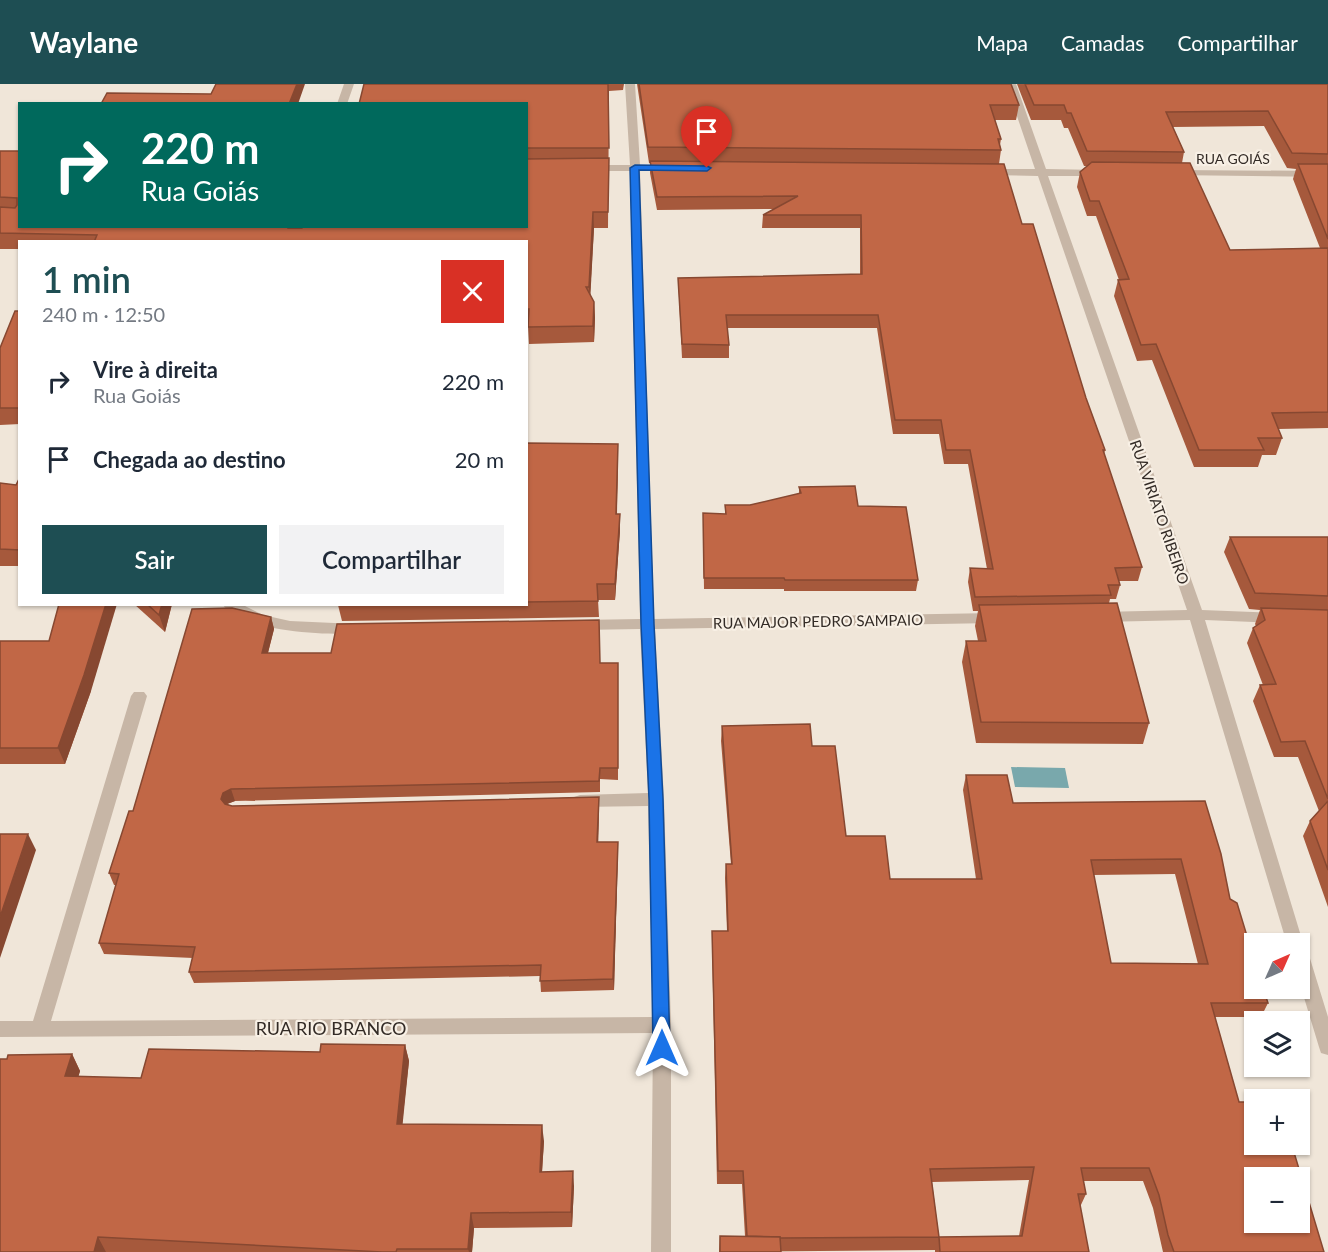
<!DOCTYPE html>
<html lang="pt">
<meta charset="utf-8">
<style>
body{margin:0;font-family:Lato,sans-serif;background:#f2f2f3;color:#1f2937;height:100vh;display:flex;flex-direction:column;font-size:22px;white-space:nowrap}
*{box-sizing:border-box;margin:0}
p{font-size:20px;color:#747a83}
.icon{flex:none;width:33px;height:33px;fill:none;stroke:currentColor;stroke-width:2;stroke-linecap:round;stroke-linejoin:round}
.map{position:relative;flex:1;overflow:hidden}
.panel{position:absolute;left:18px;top:156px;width:510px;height:366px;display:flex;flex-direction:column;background:#fff;border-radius:0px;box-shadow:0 2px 4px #0004}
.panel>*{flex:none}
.guide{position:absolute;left:18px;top:18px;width:510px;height:126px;border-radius:0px;box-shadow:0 2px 4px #0004;background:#00695c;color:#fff;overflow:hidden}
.needle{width:39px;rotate:45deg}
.controls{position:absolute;left:1244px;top:849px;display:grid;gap:12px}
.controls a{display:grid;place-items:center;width:66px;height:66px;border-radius:0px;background:#fff;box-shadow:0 2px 4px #0004;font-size:30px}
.pin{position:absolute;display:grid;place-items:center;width:51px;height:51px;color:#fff;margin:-62px -26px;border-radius:50% 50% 50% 0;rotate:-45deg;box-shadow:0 0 6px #0007}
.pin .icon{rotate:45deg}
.me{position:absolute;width:66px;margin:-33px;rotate:0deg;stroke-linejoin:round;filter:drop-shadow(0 0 4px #0008)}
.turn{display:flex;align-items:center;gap:21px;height:126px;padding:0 24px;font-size:27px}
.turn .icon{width:78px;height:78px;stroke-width:2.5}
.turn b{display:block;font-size:42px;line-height:51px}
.round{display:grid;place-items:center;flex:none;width:63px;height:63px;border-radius:0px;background:#f2f2f3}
.overview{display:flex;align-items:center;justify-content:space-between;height:102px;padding:0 24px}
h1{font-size:36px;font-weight:600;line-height:45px;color:#1e4e53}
.cta{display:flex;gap:12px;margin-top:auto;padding:12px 24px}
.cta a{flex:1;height:69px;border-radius:0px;background:#1e4e53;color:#fff;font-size:24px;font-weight:600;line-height:69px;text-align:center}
.cta a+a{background:#f2f2f3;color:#1f2937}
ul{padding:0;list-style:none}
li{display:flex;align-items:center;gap:18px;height:78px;padding:0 24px}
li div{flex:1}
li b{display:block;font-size:22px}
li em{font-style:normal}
header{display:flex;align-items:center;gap:36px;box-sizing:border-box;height:84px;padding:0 30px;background:#1e4e53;color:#fff}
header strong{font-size:28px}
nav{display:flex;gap:33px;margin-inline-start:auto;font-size:21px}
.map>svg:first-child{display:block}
.water{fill:#79a8ac}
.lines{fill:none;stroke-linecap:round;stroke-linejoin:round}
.minor{fill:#c7b6a6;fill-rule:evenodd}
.wall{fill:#a6593c;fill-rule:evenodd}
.shaded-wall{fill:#874831}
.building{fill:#c16746;stroke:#874831;stroke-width:1.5;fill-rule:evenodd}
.route{fill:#1a73e8;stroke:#114b97;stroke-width:1.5}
.labels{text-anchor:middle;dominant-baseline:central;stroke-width:4.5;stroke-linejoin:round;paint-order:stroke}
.far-street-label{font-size:14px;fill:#332b26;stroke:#f8f0e5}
.street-label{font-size:15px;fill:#332b26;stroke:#f8f0e5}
.near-street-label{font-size:18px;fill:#332b26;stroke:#f8f0e5}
</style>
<header>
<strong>Waylane</strong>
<nav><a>Mapa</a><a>Camadas</a><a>Compartilhar</a></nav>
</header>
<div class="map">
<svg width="1328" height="1168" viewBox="0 0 1328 1168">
<rect width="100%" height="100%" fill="#f0e6d9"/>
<path class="water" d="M1011,683L1065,684L1069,704L1015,703Z"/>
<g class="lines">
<g class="minor">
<path d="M344,0H354L347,20H337Z"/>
<path d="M625,0H635L640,81H671L676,84L671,87H640L654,535L995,529L1002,534L995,539L655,545L664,715L671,941V1168H651L653,949L0,953V937H33L131,612L134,608H144L147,612L51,937L653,933L648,722L580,723L574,721L572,717L574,713L580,711L648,709L640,545L581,546L574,541L581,536L640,535L630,87H590L585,84L590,81H630Z"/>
<path d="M1006,0H1016L1046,85L1100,86L1105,89L1100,92H1048L1202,526L1277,529L1284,534L1277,539L1205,536L1304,862L1308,868L1328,933V971L1321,969L1319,963L1299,897V860H1287L1190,536L1100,538L1093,533L1100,528L1187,526L1038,92L986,91L981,88L986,85H1035Z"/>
<path d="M1175,86L1328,87V93L1171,91L1170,89Z"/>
<path d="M222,520H241L263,531L290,537L356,540L363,545L356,550C323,550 244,549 222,520Z"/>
</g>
</g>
<g class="wall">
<path d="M364,0H624L623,6L609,7L608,144H594L590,211L594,218L595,234L594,258L529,260L528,242H526V158H20V165H0V67L295,144L526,142V20Z"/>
<path d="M637,0H1011L1019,21L1016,36H995L1001,55L1000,61L1001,66L999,80L1022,140L1105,366L1104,370L1142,483L1138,497H1119L1120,501L1116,515H1110L1109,519L1149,639L1143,660L976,659L962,578L966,557H978L975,542L978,527H973L968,498L970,484L987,485L968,380H944L939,350H893L877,244H727L729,261V274H682L678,194L860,190V144H762L763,131L774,125L657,126L650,89V79H649Z"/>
<path d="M1017,0H1328V344L1278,345L1282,354L1276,371H1262L1258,383H1194L1152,276L1137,277L1114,212L1118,196H1119L1096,132H1087L1077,103L1080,88L1087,82H1084L1068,44H1064L1061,36H1031ZM1264,42L1287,84L1296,85L1293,95L1320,164L1230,166L1182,79L1184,68L1173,43Z"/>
<path d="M20,227V340L0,341V264Z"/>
<path d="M526,359L618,376L617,430L620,446L615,516H598L599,533L342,537L338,521L526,520Z"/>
<path d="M20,393V482H0V399L16,401Z"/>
<path d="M799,403L858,422L918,496L916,507H784V505H704L703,440L725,430V421H750L799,410Z"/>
<path d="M1230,453H1328V823L1303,752L1310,737L1319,727L1298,673H1274L1253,617L1260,601H1263L1247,559L1253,544L1256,542L1255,540L1260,526L1249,525L1224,468Z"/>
<path d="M134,520H172L165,548Z"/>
<path d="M271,533L274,545L268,569L601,579L618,590V696L600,695V708L235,717L227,720L232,722L599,713L598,758H618L614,906L541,908L540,892L194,899L189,888L193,874L104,870L99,859L116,801H114L109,789L133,727Z"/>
<path d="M0,557H49L91,607L65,680H0Z"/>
<path d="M722,642L812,662L846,752L890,795H976L963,706L966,691L1013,719L1205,717L1230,815L1268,919L1261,933H1215L1239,1018L1324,1168H1163L1153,1124L1143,1097H1083L1086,1110L1080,1123L1089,1168H935V1166L719,1168L720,1152H745L742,1100H717L712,861V847H727L725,794L726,780H731L721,657ZM1175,790L1198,880L1111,879L1093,791ZM1029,1096L1019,1152L939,1153L932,1098Z"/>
<path d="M405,961L409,977L402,1040L544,1057L542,1088L574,1102L572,1143L474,1144L472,1168H0L72,970L80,987L78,993L141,994L320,968Z"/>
</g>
<g class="shaded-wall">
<path d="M297,0H305L298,20H289Z"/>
<path d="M593,128L594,144L590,219L589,203Z"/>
<path d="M594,218L595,234L594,258L593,242Z"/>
<path d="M618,360V376L616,446V430Z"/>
<path d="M620,430V446L615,516V500Z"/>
<path d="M106,520H117L91,607L65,680L58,664Z"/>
<path d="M162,520H172L165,548L159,531Z"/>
<path d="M271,533L274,545L265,580L262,569Z"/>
<path d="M231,705L235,717L227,720L225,726L221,715L223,709Z"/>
<path d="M599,713V724L598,769L597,758Z"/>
<path d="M28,750L36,766L0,874V833Z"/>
<path d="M618,758V769L614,906L613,895Z"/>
<path d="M405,961L409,977L401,1056L397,1040Z"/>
<path d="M72,970L80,987L74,1008L65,992Z"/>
<path d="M542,1041L544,1057L541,1103L540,1088Z"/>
<path d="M573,1087L574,1102L572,1143L571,1128Z"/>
<path d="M471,1129L474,1144L472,1168H469L468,1165Z"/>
<path d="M98,1153L106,1168H94Z"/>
</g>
<g class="building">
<path d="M216,0H297L289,20H101L107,9L211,10Z"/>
<path d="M364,0H608L609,64H526V20H359Z"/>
<path d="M639,0H1011L1019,21H990L1001,55H998L1001,66L648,63Z"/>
<path d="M1025,0H1328V70L1292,69L1268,27L1166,28L1184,68L1087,67L1071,29H1067L1064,21H1034Z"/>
<path d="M0,67H20V142H288V144H302L303,142H526V75L609,74L608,128H593L589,203H586L594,218L593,242L528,243L529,225H526V158H94L97,151L0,149V123L15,124L17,121V114L0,113Z"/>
<path d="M650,77L1004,80L1022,140H1033L1086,314L1105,366H1103L1142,483L1115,484L1120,501H1108L1111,511L975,513L970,484L993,485L970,366H946L941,336H895L878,231H726L729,261L682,260L678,194L862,190L861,131H763L798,112L657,113Z"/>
<path d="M1092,78L1190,79L1230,166L1328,164V328L1272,329L1282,354H1258L1264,366H1199L1156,260L1141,261L1118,196L1129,195L1099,117H1090L1080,88Z"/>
<path d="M1298,80H1328V155Z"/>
<path d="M15,227H20V324H0V264Z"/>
<path d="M526,359L618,360L616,430H620L615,500H597L598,517L526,518Z"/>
<path d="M20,393V466L0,465V399L16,401Z"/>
<path d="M855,402L858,422L906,423L918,496H785L784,494H704L703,429L726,430L725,421H750L801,409L799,403Z"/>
<path d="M1230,453H1328V512L1255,509Z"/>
<path d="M1117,519L1149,639L981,638L966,557H986L979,521Z"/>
<path d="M59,520H106L84,591L58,664H0V557H49Z"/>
<path d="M147,520H162L159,531Z"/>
<path d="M232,524L271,533L262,569H331L337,540L599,536L600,579H618V684H600L599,697L231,705L223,709L221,715L225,720L232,722L599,713L597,758H618L613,895L540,897L541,881L189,888L195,863L99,859L119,790L109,789L129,727H133L192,525Z"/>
<path d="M1261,524L1328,526V715L1305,657L1281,658L1260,601L1276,600L1253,544L1265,536Z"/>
<path d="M810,640L812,662H835L846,752H885L890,795H982L966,691H1007L1013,719L1205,717L1221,770L1230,815L1237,819L1254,875V904H1263L1268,919H1211L1239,1018H1254V1060H1286L1287,1065H1293L1324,1168H1174L1168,1151L1159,1111L1149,1084H1081L1086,1110H1078L1089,1168H940L939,1153L780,1154V1153L747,1152L743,1087H718L712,847H728L726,780H732L722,642ZM1181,775L1208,880L1111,879L1091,776ZM1034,1083L1022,1152L939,1153L930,1085ZM1254,1094H1299V1138H1254Z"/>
<path d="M1328,717V786L1310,737Z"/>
<path d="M0,750H28L0,833Z"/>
<path d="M321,960L405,961L397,1040L542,1041L540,1088L573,1087L571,1128L471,1129L468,1165H397L396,1168H382L98,1153L94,1168H0V975H7L8,971L72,970L65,992L141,994L149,965L320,968Z"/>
<path d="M720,1152L780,1153L781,1168H720Z"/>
</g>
<path class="route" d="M635,81L707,82L711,84L707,87L639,86L654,540L663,715L670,964L668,969L662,971L656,969L653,964L649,715L641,540L630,84Z"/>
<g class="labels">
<g class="far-street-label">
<text x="1233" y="74">RUA GOIÁS</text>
</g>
<g class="street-label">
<text transform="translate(1160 428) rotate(71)">RUA VIRIATO RIBEIRO</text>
<text transform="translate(818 537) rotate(-1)">RUA MAJOR PEDRO SAMPAIO</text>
</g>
<g class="near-street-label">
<text x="331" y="944">RUA RIO BRANCO</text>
</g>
</g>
</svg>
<div class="controls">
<a><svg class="needle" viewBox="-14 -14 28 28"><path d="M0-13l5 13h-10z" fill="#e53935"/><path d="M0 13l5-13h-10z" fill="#747a83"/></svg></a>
<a><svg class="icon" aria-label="layers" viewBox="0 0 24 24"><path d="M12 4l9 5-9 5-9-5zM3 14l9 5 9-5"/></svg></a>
<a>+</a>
<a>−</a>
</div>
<div class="pin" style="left:707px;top:84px;background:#d93025"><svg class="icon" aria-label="arrive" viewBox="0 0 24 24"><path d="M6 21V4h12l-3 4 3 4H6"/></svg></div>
<svg class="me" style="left:662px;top:964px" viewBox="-20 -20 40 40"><path d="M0-17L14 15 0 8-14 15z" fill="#1a73e8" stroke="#fff" stroke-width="4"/></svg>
<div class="guide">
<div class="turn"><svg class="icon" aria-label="right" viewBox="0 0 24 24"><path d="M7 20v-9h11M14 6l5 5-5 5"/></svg><div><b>220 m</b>Rua Goiás</div></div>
</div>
<section class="panel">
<div class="overview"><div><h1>1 min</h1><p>240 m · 12:50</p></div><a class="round" style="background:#d93025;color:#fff"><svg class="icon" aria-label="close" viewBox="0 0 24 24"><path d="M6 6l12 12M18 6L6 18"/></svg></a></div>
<ul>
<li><svg class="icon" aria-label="right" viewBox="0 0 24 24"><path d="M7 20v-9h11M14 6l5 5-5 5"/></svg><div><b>Vire à direita</b><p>Rua Goiás</p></div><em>220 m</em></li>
<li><svg class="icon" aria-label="arrive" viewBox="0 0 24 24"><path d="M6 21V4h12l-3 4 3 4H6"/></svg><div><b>Chegada ao destino</b></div><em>20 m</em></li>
</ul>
<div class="cta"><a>Sair</a><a>Compartilhar</a></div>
</section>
</div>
